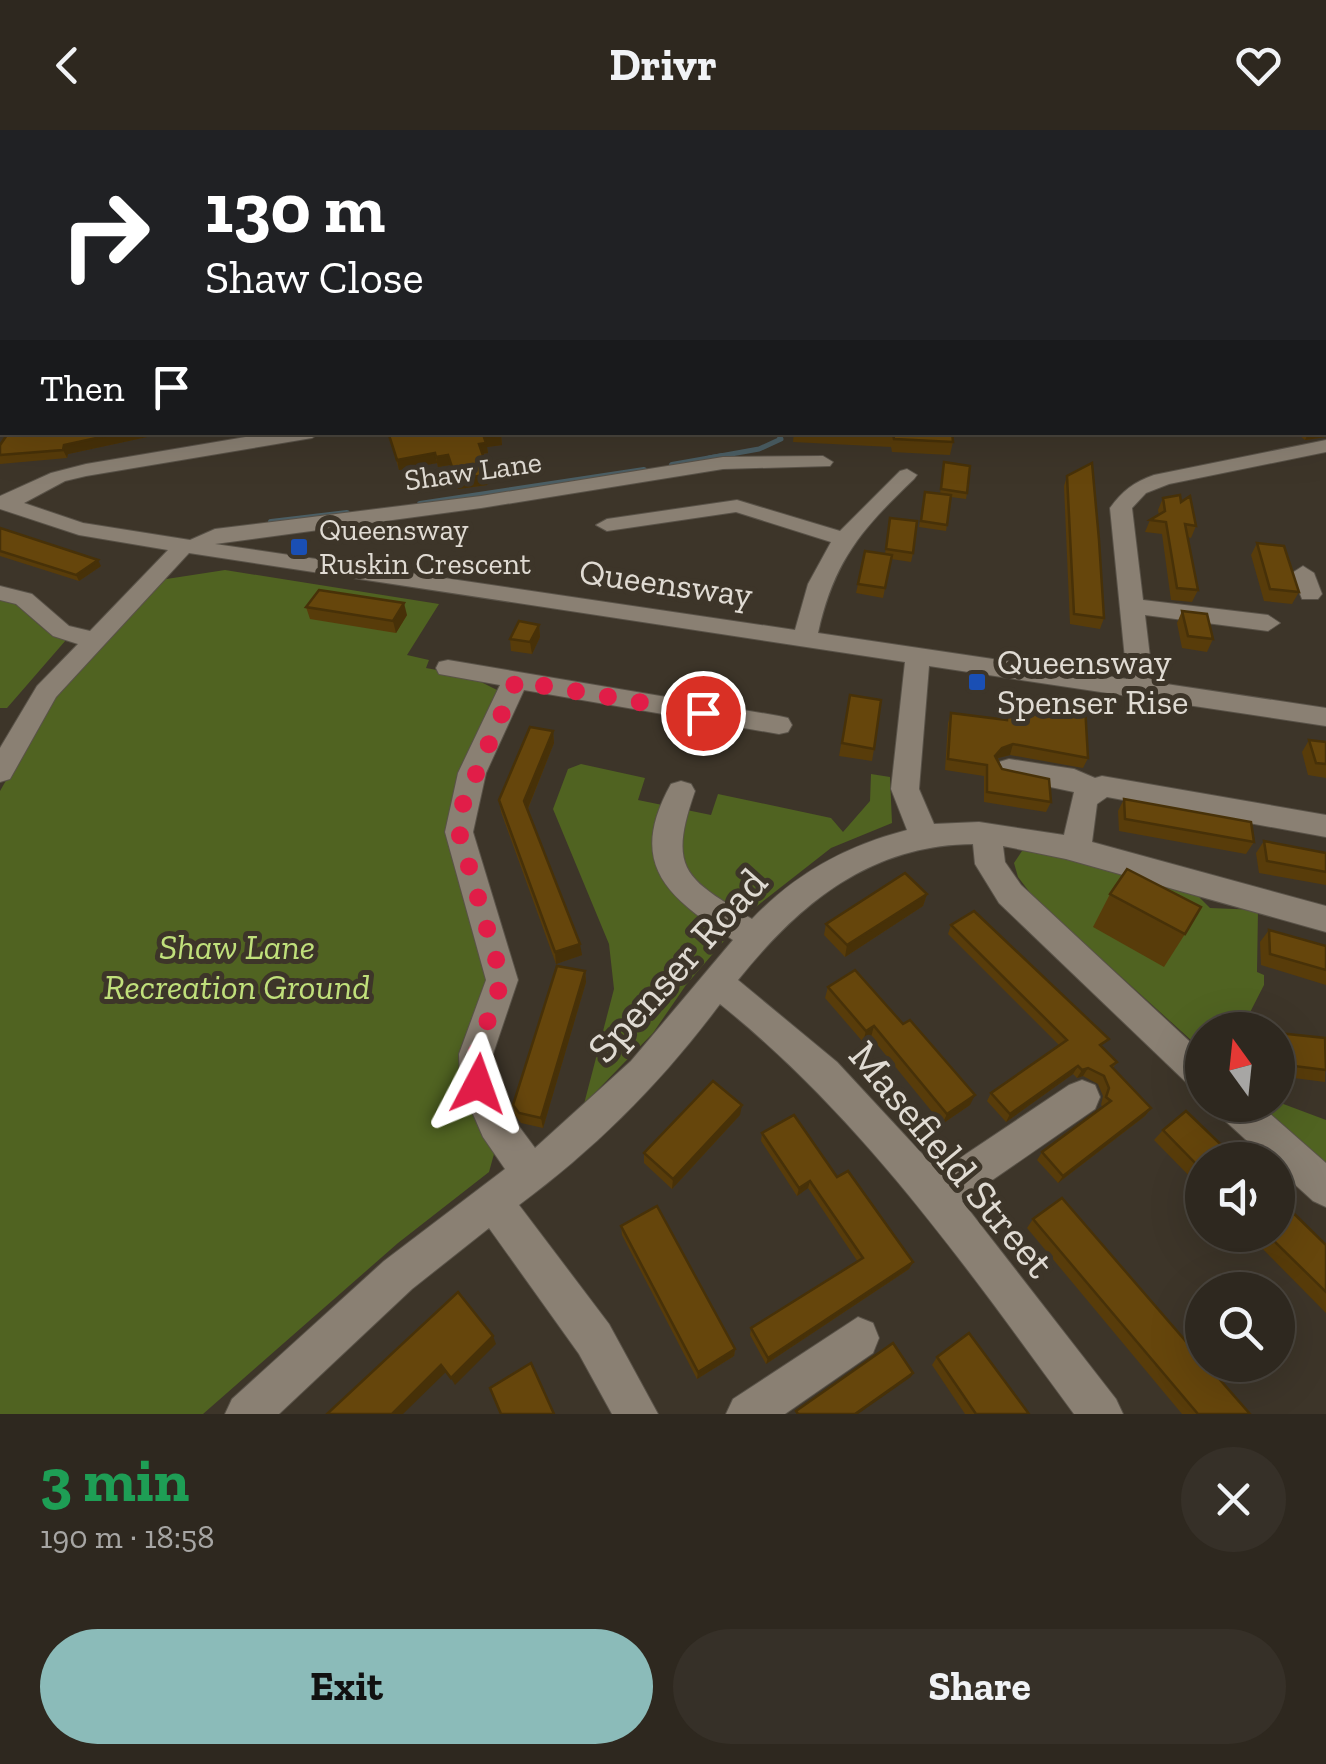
<!DOCTYPE html>
<meta charset="utf-8">
<style>
body{margin:0;font-family:"Zilla Slab",serif;background:#363028;color:#f1f3f6;height:100vh;display:flex;flex-direction:column;font-size:38px;white-space:nowrap}
*{box-sizing:border-box;margin:0}
p{font-size:32px;color:#a7a6a4}
.icon{flex:none;width:55px;height:55px;fill:none;stroke:currentColor;stroke-width:2;stroke-linecap:round;stroke-linejoin:round}
.map{position:relative;height:1284px;overflow:hidden}
.drawer{display:flex;flex-direction:column;background:#2e281f;flex:1}
.drawer>*{flex:none}
.top-card{position:absolute;left:0px;top:0px;width:1328px;height:305px;box-shadow:0 10px 40px #0002,0 0 0 2px #49443d;background:#202124;color:#fff;overflow:hidden}
.needle{width:65px;rotate:345deg}
.buttons{position:absolute;left:1185px;top:882px;display:grid;gap:20px}
.buttons a{display:grid;place-items:center;width:110px;height:110px;border-radius:50%;background:#2e281f;box-shadow:0 10px 40px #0002,0 0 0 2px #49443d;font-size:50px}
.pin{position:absolute;display:grid;place-items:center;width:85px;height:85px;color:#fff;margin:-42px;border:5px solid #fff;border-radius:50%;box-shadow:0 2px 10px #0007}
.me{position:absolute;width:110px;margin:-55px;rotate:4deg;stroke-linejoin:round;filter:drop-shadow(0 0 8px #0008)}
.turn{display:flex;align-items:center;gap:35px;height:210px;padding:0 40px;font-size:45px}
.turn .icon{width:130px;height:130px;stroke-width:2.5}
.turn b{display:block;font-size:70px;line-height:85px}
.then{display:flex;align-items:center;height:95px;padding:0 40px;background:#0003;gap:20px;font-size:38px}
.round{display:grid;place-items:center;flex:none;width:105px;height:105px;border-radius:52px;background:#363028}
.headline{display:flex;align-items:center;justify-content:space-between;height:170px;padding:0 40px}
h1{font-size:60px;font-weight:700;line-height:75px;color:#1e9e55}
.button{display:flex;gap:20px;margin-top:auto;padding:20px 40px}
.button a{flex:1;height:115px;border-radius:60px;background:#8bbbb9;color:#111;font-size:40px;font-weight:700;line-height:115px;text-align:center}
.button a+a{background:#363028;color:#f1f3f6}
header{display:flex;justify-content:space-between;align-items:center;height:130px;padding:0 40px;background:#2e281f;font-size:45px;font-weight:700}
.map>svg:first-child{display:block}
.green{fill:#506321}
.lines{fill:none;stroke-linecap:round;stroke-linejoin:round}
.stream-far2{stroke:#4b5e64;stroke-width:4}
.stream-far1{stroke:#4b5e64;stroke-width:5}
.stream{stroke:#4b5e64;stroke-width:6}
.minor-casing{stroke:#595248;stroke-width:2}
.minor{fill:#8a8073;fill-rule:evenodd}
.wall{fill:#583c0a}
.shaded-wall{fill:#473108}
.building{fill:#66460c;stroke:#473108;stroke-width:2.5}
.route{stroke:#e11d48;stroke-width:18;stroke-dasharray:0 32.4}
.transit-dot{fill:#1a4fb4;stroke:#3d3529;stroke-width:4}
.labels{text-anchor:middle;dominant-baseline:central;stroke-width:10;stroke-linejoin:round;paint-order:stroke}
.far-street-label{font-size:30px;fill:#e0dbd3;stroke:#3d3529}
.far-poi-label{font-size:30px;fill:#e0dbd3;stroke:#3d3529;text-anchor:start}
.street-label{font-size:35px;fill:#e0dbd3;stroke:#3d3529}
.poi-label{font-size:35px;fill:#e0dbd3;stroke:#3d3529;text-anchor:start}
.park-label{font-size:35px;font-style:italic;fill:#c0e07b;stroke:#3d3529}
.near-street-label{font-size:42px;fill:#e0dbd3;stroke:#3d3529}
</style>
<header><svg class="icon" aria-label="back" viewBox="0 0 24 24"><path d="M15 5l-7 7 7 7"/></svg>Drivr<svg class="icon" aria-label="heart" viewBox="0 0 24 24"><path d="M12 20l-8-8c-3-5 5-10 8-4 3-6 11-1 8 4z"/></svg></header>
<div class="map">
<svg width="1326" height="1284" viewBox="0 0 1326 1284">
<rect width="100%" height="100%" fill="#3d3529"/>
<g class="green">
<path d="M66,0H1326V136L1325,2H59Z"/>
<path d="M225,440L439,474L407,525L429,530L426,538L469,546L503,563L454,663L450,702L487,850L470,893L467,920L480,988L494,1024L489,1042L398,1113L203,1284H0V661L60,556L160,450Z"/>
<path d="M0,466C27,476 39,504 66,510L7,578H0Z"/>
<path d="M581,634L645,648L638,670L711,685L718,664L831,688L843,702L870,671L871,644L890,647L892,693L831,718L748,783L686,855L653,903L584,974L614,859L609,814L553,679L568,639Z"/>
<path d="M1024,718L1045,720L1194,762L1210,778L1258,780L1257,842L1264,845V855L1241,900H1202V920L1034,768L1018,747L1014,733Z"/>
<path d="M1278,972L1326,990V1040L1259,975Z"/>
</g>
<g class="lines">
<g class="stream-far2">
<path d="M1105,0L1113,2"/>
<path d="M395,2L403,0"/>
</g>
<path class="stream-far1" d="M709,328L759,319L781,309L777,302"/>
<g class="stream">
<path d="M672,335L723,326"/>
<path d="M420,374L644,340"/>
<path d="M271,392L347,383"/>
</g>
<defs>
<g id="minor">
<rect x="0" y="15" width="2" height="8"/>
<rect x="0" y="101" width="2" height="9"/>
<rect x="0" y="161" width="2" height="10"/>
<path d="M275,302H321L312,308L86,346L65,351L24,373L83,393L190,410L215,399L481,366L723,327L823,326L833,332L830,336L723,339L481,378L215,414L795,500L808,454L831,412L736,382L607,401L596,395L607,389L737,370L840,401L900,341L907,339L917,345L914,349C862,399 834,430 818,503L1127,549L1110,378C1122,361 1134,352 1154,345L1326,310V322L1169,354L1146,363L1132,378L1143,470L1268,485L1280,493L1268,501L1145,485L1153,552L1326,578V596L929,536L919,659L934,694L979,692L1064,705L1074,662L999,646L995,639L999,632L1009,629L1074,639L1095,648L1102,646L1326,685V707L1107,667L1097,674L1092,712L1326,776V802L1066,729L1003,716L1005,732L1021,755L1202,923V961L1190,956L999,773L975,734L973,714C870,715 800,773 738,850L837,932L939,1042L1069,955L1082,950L1095,955L1100,967L1095,979L962,1071L1116,1269L1123,1284H1074C967,1138 863,989 720,874C662,952 596,1018 519,1075L609,1194L658,1284H612L579,1224L489,1098L412,1159L279,1284H225L232,1269L384,1131L505,1039L483,1007L460,954L459,924L486,850L445,702L458,643L500,555L439,544L436,538L439,532L448,530L779,586L788,588L792,595L788,602L779,604L524,560L486,643L473,702L518,850L493,924L496,954L509,983L535,1018L631,931L733,810C668,767 626,735 671,654L681,651L691,654L695,661C667,741 686,748 752,789C796,743 846,716 907,700L891,659L905,532L189,423L56,567L10,649L0,652V618L37,556L78,514L53,506L16,474L0,470V456L32,464L69,496L90,501L168,420L79,405L0,379V366L51,343L86,334Z"/>
<path d="M1303,436L1314,443L1322,464L1318,469H1302L1292,443Z"/>
<path d="M1216,975H1260L1326,1033V1077L1313,1071L1278,1039V1030H1268L1221,987Z"/>
<path d="M858,1187L873,1193L879,1208L873,1223L785,1284H726L733,1269Z"/>
</g>
</defs>
<use href="#minor" class="minor-casing"/>
<use href="#minor" class="minor"/>
</g>
<g class="wall">
<path d="M1326,279V307L1305,310L1295,302H1325Z"/>
<path d="M388,302L501,305L502,315L487,317L488,323L482,324L490,350L487,355L458,359L450,335L438,337L437,333L399,340Z"/>
<path d="M794,302H952L953,312L950,325L892,322L891,317L793,312Z"/>
<path d="M147,307L68,324L67,328L0,334V315Z"/>
<path d="M944,332L967,363L966,369L951,367L946,401L919,397L925,362L940,364Z"/>
<path d="M1067,346L1104,488L1100,499L1070,494L1064,356Z"/>
<path d="M1163,368L1181,372L1196,396L1191,408L1188,407L1198,460L1192,472L1171,470L1162,404L1145,402L1150,390L1159,385L1158,380Z"/>
<path d="M890,388L913,423L911,432L891,429L883,468L856,463L858,454L885,424Z"/>
<path d="M0,398L101,436L79,451L0,426Z"/>
<path d="M1257,413L1299,462L1292,474L1264,471L1251,425Z"/>
<path d="M306,477L407,485L396,503L310,489Z"/>
<path d="M1182,481L1213,509L1207,522L1182,518L1177,493Z"/>
<path d="M539,495L540,507L532,524L511,521L510,509Z"/>
<path d="M1007,564L1088,628L1083,638L1010,625L998,628L1002,639L1051,672L1046,682L984,672V646L945,640L948,593L951,583L1003,590L1004,575Z"/>
<path d="M850,565L874,619L872,631L839,626Z"/>
<path d="M553,601L554,613L528,679L582,825L556,834L501,682L499,670Z"/>
<path d="M1309,610L1326,612V648L1308,645L1302,622Z"/>
<path d="M1124,669L1254,712L1246,724L1119,701L1118,681Z"/>
<path d="M1264,711L1326,723V755L1259,743L1256,723Z"/>
<path d="M927,764L923,776L845,827L824,805L826,794Z"/>
<path d="M1110,764L1185,804L1164,837L1093,797Z"/>
<path d="M951,795L1103,918L1117,932L1113,938L1151,978L1145,986L1058,1053L1037,1030L1042,1022L1103,977L1101,975L1103,966L1098,954L1083,946L1077,948L1073,944L1006,992L987,971L991,963L1059,915L948,804Z"/>
<path d="M1269,800L1326,816V855L1261,835L1260,812Z"/>
<path d="M585,841L586,852L543,998L521,993L515,985L513,975Z"/>
<path d="M828,857L970,975L942,994L871,907L863,912L825,868Z"/>
<path d="M1278,903L1326,910L1325,952L1278,946Z"/>
<path d="M740,985L672,1059L644,1033V1023Z"/>
<path d="M1163,1000L1202,1030V1059L1154,1010Z"/>
<path d="M762,1003L837,1047L913,1132L909,1139L766,1234L750,1205L751,1198L858,1132L808,1058L797,1066L761,1011Z"/>
<path d="M1033,1089L1250,1284H1182L1027,1098Z"/>
<path d="M621,1096L735,1219L734,1226L697,1249L622,1105Z"/>
<path d="M1249,1105H1278L1326,1115V1183Z"/>
<path d="M937,1227L1029,1284H965L932,1235Z"/>
</g>
<g class="shaded-wall">
<path d="M0,0H27L28,1L2,2V5L0,6Z"/>
<path d="M1325,297L1326,307L1305,310L1309,302H1325Z"/>
<path d="M124,302H148L147,307L68,324L67,328L63,320L64,315Z"/>
<path d="M501,305L502,315L487,317L488,323L480,324L479,314L484,307Z"/>
<path d="M435,323L437,333L399,340L397,330Z"/>
<path d="M448,325L450,335L438,337L436,327Z"/>
<path d="M488,340L490,350L487,355L458,359L456,349Z"/>
<path d="M98,430L101,436L79,451L76,445Z"/>
<path d="M404,473L407,485L396,503L393,491Z"/>
<path d="M539,495L540,507L532,524L530,512Z"/>
<path d="M553,601L554,613L526,683L524,671Z"/>
<path d="M1013,614L1010,625L998,628L992,637L995,626L1002,618Z"/>
<path d="M927,764L923,776L845,827L847,815Z"/>
<path d="M580,814L582,825L556,834L555,822Z"/>
<path d="M585,841L586,852L543,998L541,988Z"/>
<path d="M874,896L871,907L863,912L866,901Z"/>
<path d="M1078,936L1073,944L1006,992L1010,984Z"/>
<path d="M1088,938L1083,946L1077,948L1082,940Z"/>
<path d="M975,965L970,975L942,994L947,984Z"/>
<path d="M742,975L740,985L672,1059L673,1049Z"/>
<path d="M1151,978L1145,986L1058,1053L1063,1046Z"/>
<path d="M810,1051L808,1058L797,1066L799,1058Z"/>
<path d="M913,1132L909,1139L766,1234L768,1228Z"/>
<path d="M493,1206L496,1214L455,1255L451,1248Z"/>
<path d="M735,1219L734,1226L697,1249L698,1242Z"/>
<path d="M441,1235L446,1242L403,1284H392Z"/>
<path d="M913,1243L911,1247L858,1284H855Z"/>
</g>
<g class="building">
<path d="M9,302H124L64,315L63,320L0,325V315Z"/>
<path d="M388,302H500L501,305L484,307L486,313L479,314L488,340L486,345L456,349L448,325L436,327L435,323L397,330Z"/>
<path d="M871,302H952L953,312L894,309L893,304Z"/>
<path d="M944,332L970,336L967,363L941,359Z"/>
<path d="M1092,333L1099,410L1104,488L1074,484L1067,346Z"/>
<path d="M925,362L951,365L947,395L921,391Z"/>
<path d="M1180,365L1181,372L1190,366L1196,396L1185,394L1198,460L1177,458L1166,392L1150,390L1165,381L1163,368Z"/>
<path d="M890,388L917,391L913,423L886,419Z"/>
<path d="M0,398L98,430L76,445L0,421Z"/>
<path d="M1257,413L1284,416L1299,462L1270,459Z"/>
<path d="M865,421L892,425L885,458L858,454Z"/>
<path d="M319,460L404,473L393,491L306,477Z"/>
<path d="M1182,481L1207,484L1213,509L1188,506Z"/>
<path d="M519,491L539,495L530,512L510,509Z"/>
<path d="M1007,564L1085,576L1088,628L1013,614L1002,618L995,626L1002,639L1049,649L1051,672L987,662V635L948,629L951,583L1007,590Z"/>
<path d="M850,565L881,570L874,619L842,613Z"/>
<path d="M530,597L553,601L524,671L580,814L555,822L499,670Z"/>
<path d="M1309,610L1326,612V634L1316,633Z"/>
<path d="M1124,669L1251,692L1254,712L1125,689Z"/>
<path d="M1264,711L1326,723V742L1267,731Z"/>
<path d="M1127,739L1201,777L1185,804L1110,764Z"/>
<path d="M905,743L927,764L847,815L826,794Z"/>
<path d="M974,781L1109,909L1100,915L1117,932L1111,936L1151,978L1063,1046L1042,1022L1111,971L1106,967L1109,958L1104,946L1088,938L1082,940L1078,936L1010,984L991,963L1067,910L951,795Z"/>
<path d="M1269,800L1326,816V840L1270,824Z"/>
<path d="M557,836L585,841L541,988L519,983L513,975Z"/>
<path d="M855,840L903,894L910,890L975,965L947,984L874,896L866,901L828,857Z"/>
<path d="M1278,903L1325,908L1326,940L1278,934Z"/>
<path d="M713,951L742,975L673,1049L644,1023Z"/>
<path d="M1186,981L1237,1030H1202V1040L1163,1000Z"/>
<path d="M794,985L837,1047L848,1041L913,1132L768,1228L751,1198L863,1128L810,1051L799,1058L762,1003Z"/>
<path d="M1062,1068L1202,1230V1235H1207L1250,1284H1198L1033,1089Z"/>
<path d="M1278,1068L1326,1115V1162L1268,1105H1278Z"/>
<path d="M657,1076L735,1219L698,1242L621,1096Z"/>
<path d="M458,1162L493,1206L451,1248L441,1235L392,1284H327Z"/>
<path d="M969,1203L1029,1284H976L937,1227Z"/>
<path d="M893,1213L913,1243L855,1284H798L796,1281Z"/>
<path d="M531,1233L554,1284H501L490,1258Z"/>
</g>
<g class="lines">
<path class="route" d="M478,954L476,924L502,850L459,702L460,681L516,551L703,583"/>
</g>
<g class="transit-dot">
<rect x="289" y="407" width="20" height="20" rx="5"/>
<rect x="967" y="542" width="20" height="20" rx="5"/>
</g>
<g class="labels">
<g class="far-street-label">
<text transform="translate(473 341) rotate(-8)">Shaw Lane</text>
</g>
<g class="far-poi-label">
<text x="319" y="400">Queensway<tspan x="319" dy="34">Ruskin Crescent</tspan></text>
</g>
<g class="street-label">
<text transform="translate(666 453) rotate(8)">Queensway</text>
</g>
<g class="poi-label">
<text x="997" y="532">Queensway<tspan x="997" dy="40">Spenser Rise</tspan></text>
</g>
<g class="park-label">
<text x="237" y="817">Shaw Lane<tspan x="237" dy="40">Recreation Ground</tspan></text>
</g>
<g class="near-street-label">
<text transform="translate(677 835) rotate(-48)">Spenser Road</text>
<text transform="translate(952 1029) rotate(50)">Masefield Street</text>
</g>
</g>
</svg>
<div class="buttons">
<a><svg class="needle" viewBox="-14 -14 28 28"><path d="M0-13l5 13h-10z" fill="#e53935"/><path d="M0 13l5-13h-10z" fill="#a7a6a4"/></svg></a>
<a><svg class="icon" aria-label="sound" viewBox="0 0 24 24"><path d="M4 9h4l5-4v14l-5-4H4zM17 9q2 3 0 6"/></svg></a>
<a><svg class="icon" aria-label="search" viewBox="0 0 24 24"><circle cx="10" cy="10" r="6"/><path d="M15 15l6 6"/></svg></a>
</div>
<div class="pin" style="left:703px;top:583px;background:#d93025"><svg class="icon" aria-label="arrive" viewBox="0 0 24 24"><path d="M6 21V4h12l-3 4 3 4H6"/></svg></div>
<svg class="me" style="left:478px;top:954px" viewBox="-20 -20 40 40"><path d="M0-17L14 15 0 8-14 15z" fill="#e11d48" stroke="#fff" stroke-width="4"/></svg>
<div class="top-card">
<div class="turn"><svg class="icon" aria-label="right" viewBox="0 0 24 24"><path d="M7 20v-9h11M14 6l5 5-5 5"/></svg><div><b>130 m</b>Shaw Close</div></div>
<div class="then">Then<svg class="icon" aria-label="arrive" viewBox="0 0 24 24"><path d="M6 21V4h12l-3 4 3 4H6"/></svg></div>
</div>
</div>
<section class="drawer">
<div class="headline"><div><h1>3 min</h1><p>190 m · 18:58</p></div><a class="round"><svg class="icon" aria-label="close" viewBox="0 0 24 24"><path d="M6 6l12 12M18 6L6 18"/></svg></a></div>
<div class="button"><a>Exit</a><a>Share</a></div>
</section>
